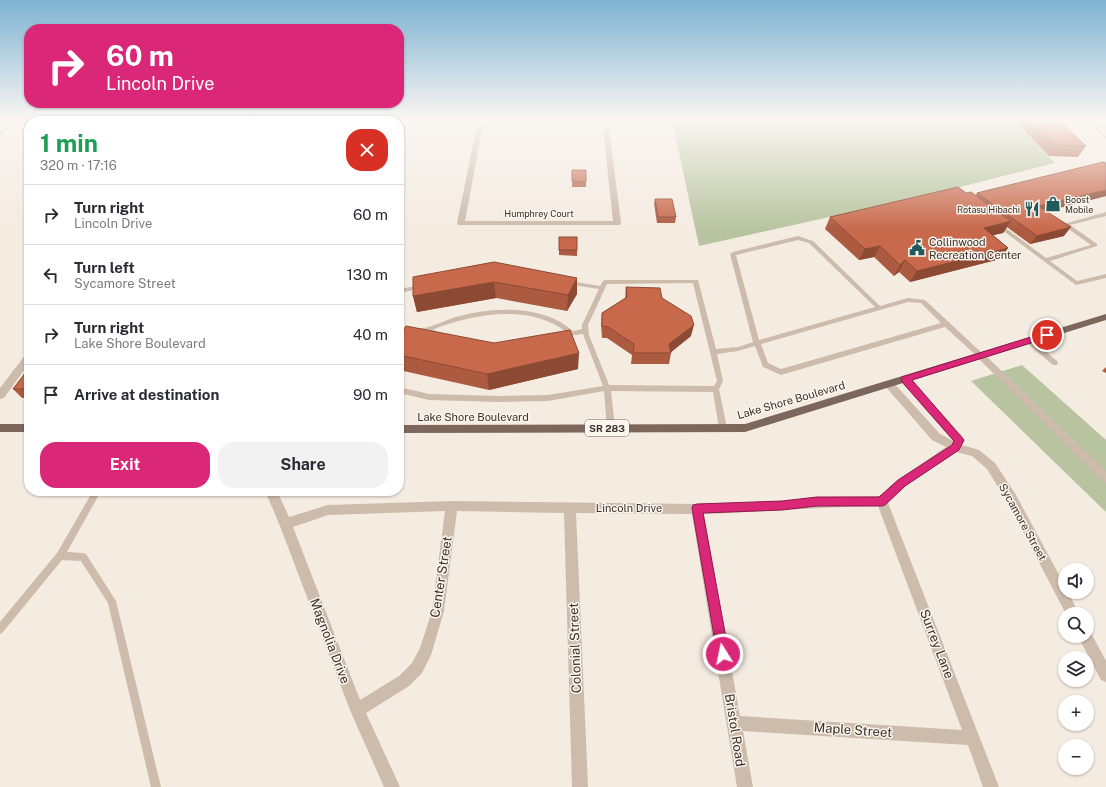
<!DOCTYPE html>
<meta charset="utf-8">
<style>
body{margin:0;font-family:"Public Sans",sans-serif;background:#f2f2f3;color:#2b2b33;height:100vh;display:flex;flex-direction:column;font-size:15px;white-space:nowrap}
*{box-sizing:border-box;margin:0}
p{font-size:13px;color:#7c7c81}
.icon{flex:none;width:22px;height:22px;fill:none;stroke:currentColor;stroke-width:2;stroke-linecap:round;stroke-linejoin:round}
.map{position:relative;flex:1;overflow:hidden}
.drawer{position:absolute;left:24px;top:116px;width:380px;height:380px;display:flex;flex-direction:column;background:#fff;border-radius:16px;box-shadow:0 1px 3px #0004}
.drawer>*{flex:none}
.guide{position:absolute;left:24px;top:24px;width:380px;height:84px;border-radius:16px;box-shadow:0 1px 3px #0004;background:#db2777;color:#fff;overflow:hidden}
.controls{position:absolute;left:1058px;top:563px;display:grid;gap:8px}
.controls a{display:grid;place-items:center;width:36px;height:36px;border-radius:50%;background:#fff;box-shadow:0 1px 3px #0004;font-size:20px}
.pin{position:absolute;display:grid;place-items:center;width:34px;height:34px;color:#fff;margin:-17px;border:2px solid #fff;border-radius:50%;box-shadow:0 1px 4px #0007}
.me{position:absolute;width:44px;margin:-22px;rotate:350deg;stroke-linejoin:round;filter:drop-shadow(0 0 3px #0008)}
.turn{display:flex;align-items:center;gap:14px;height:84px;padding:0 16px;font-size:18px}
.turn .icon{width:52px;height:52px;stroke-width:2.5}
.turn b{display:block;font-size:28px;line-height:34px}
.round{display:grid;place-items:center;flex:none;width:42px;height:42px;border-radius:16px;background:#f2f2f3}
.headline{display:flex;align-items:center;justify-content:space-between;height:68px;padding:0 16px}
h1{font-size:24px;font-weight:700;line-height:30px;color:#1e9e55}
.button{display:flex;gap:8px;margin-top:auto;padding:8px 16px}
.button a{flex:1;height:46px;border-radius:16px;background:#db2777;color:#fff;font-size:16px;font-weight:700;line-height:46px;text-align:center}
.button a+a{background:#f2f2f3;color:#2b2b33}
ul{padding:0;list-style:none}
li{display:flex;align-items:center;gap:12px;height:60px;padding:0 16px;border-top:1px solid #e1e1e2}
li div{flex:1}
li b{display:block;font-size:15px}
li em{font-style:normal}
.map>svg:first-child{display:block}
.green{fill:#b8c4a0}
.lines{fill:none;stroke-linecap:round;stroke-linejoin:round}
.lane{fill:#cdbbac;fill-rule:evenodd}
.street{fill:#cdbbac;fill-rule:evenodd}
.primary{fill:#7d675c;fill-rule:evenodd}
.wall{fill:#ac5a40}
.shaded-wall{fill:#8c4a34}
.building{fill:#c8694b;stroke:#8c4a34}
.route{fill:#db2777;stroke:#8e194d}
.labels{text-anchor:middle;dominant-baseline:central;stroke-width:3;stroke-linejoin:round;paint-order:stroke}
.far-poi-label{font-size:9px;fill:#3b302b;stroke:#fbf5ee;text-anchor:start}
.far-street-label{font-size:9px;fill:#3b302b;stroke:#fbf5ee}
.shield{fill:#fbf5ee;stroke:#756b66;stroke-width:1}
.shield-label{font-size:10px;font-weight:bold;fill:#3b302b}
.poi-label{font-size:11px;fill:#3b302b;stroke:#fbf5ee;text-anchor:start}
.street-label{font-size:11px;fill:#3b302b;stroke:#fbf5ee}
.near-street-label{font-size:13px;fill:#3b302b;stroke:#fbf5ee}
</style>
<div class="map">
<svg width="1106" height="787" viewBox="0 0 1106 787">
<rect width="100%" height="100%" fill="#f4ebe1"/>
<g class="green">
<path d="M672,120H1013L1055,163L924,196L699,246Z"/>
<path d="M1022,365L1106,440V512L971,381Z"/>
</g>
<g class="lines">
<g class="lane">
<path d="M1092,126H1106V128H1098L1106,136V139L1092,128Z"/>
<path d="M1106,212V216L1070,225L1097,244V246L1050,261L1077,281L1106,274V278L1076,285L994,224L997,222L999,223L1046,258L1091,245L1063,225L1064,224Z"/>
<path d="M798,236L813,241L880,306L908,298L925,300L983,354L984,356L983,358H979L945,327L781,375L763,367L755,346L738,351L717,354L723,381L719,389L727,428L726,430H720L719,428L713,392L611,391L615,428L614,430H608L607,428L604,391L548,401L500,402L429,400L399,393V387L429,394L500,396L548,395L603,386L583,334L563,337H561L560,335L561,333L566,332C530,303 471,314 432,330L436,331L437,333L434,335L425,332H399V328C407,328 416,329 424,328C432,327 446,320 456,317C492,307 542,304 573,331L582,329V325L599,289L567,284V282L569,281L600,286L603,281L605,280H698L716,349L738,347L753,342L730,254L733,252ZM798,240L809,243L875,307L759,340L736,255ZM693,283L717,381L714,386L609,385L589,335L588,325L607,284ZM908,302L921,303L941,323L781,369L768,363L761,344Z"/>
<path d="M422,285L424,286L425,287L424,288L399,293V289Z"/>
<path d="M1027,339H1031L1057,361L1058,363L1057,365H1053L1027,343L1026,341Z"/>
<path d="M93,491H101L67,552L83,553L86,554L116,601L161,787H151L108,603L81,561L62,560L3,632L0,634V622L57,553Z"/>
</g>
<g class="street">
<path d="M13,120H19L0,136V131Z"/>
<rect x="343" y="120" width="6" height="1"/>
<path d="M478,120H484L465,221H613L602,120H608L621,223L620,225H458L457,223Z"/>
<path d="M29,352V363L4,398L0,399V388L26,354Z"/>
<path d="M981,352L984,354L1106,471V483L1102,481L978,358L976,356Z"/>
<path d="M905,375L908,376L963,437L964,440L962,445L979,450L995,463L1016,495L1065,586V592H1068L1079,614H1066L1008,503L987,469L972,456L956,452L906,486L888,503L999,787H983L968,745L743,731L753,787H737L692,514L576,513L588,787H572L564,513L457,511L444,611L431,655L422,673L409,686L366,713L400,787H384L350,710L280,526L266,493L267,491H277L289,517L328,505L452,501L697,504L782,501L817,497L880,496L898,480L946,447L932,440L886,387L884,384L886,381H892L940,434L953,441L902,382L900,379L902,376ZM878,506L962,730L740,716L704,514C762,512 820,507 878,506ZM445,511L432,611L420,648L412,663L399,676L360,700L293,527L328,515Z"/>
<path d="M1087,630L1090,631L1106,661V682L1101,680L1078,636H1087Z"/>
</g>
<g class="primary">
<path d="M1106,314V320L745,432L399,433V425L745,424Z"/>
<rect x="0" y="424" width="29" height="8"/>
</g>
</g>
<g class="wall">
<path d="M1014,120H1059L1086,146L1078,157L1049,156Z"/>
<path d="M1106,163V196L1046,211L1064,236L1030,244L1007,227L1003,233L993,235L1008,248L1000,259L910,282L899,272L894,276L874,257L859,260L825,229L830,217L966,193L975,196L977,193Z"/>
<path d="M572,170L586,182V187H572Z"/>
<path d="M655,199L676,217L675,223H657L654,204Z"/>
<path d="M559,237L577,250V256L559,255Z"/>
<path d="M494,262L577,294L567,311L496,298L417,312L413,296Z"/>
<path d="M626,287L662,298L691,336L671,352V353L669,364H631L632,355L607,338H602L601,324L602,313L625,299Z"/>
<path d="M399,337L578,369L489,390L399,370Z"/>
<path d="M1106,367V373L1102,371Z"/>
<path d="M29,368V398H22L13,389Z"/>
</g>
<g class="shaded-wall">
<path d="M1106,190V196L1032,215L1038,206Z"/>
<path d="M1011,221L1003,233L976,239L984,228Z"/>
<path d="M1071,227L1064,236L1030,244L1037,236Z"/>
<path d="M880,246L874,257L859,260L865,249Z"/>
<path d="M1008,248L1000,259L910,282L917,271Z"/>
<path d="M905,260L899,272L894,276L900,265Z"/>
<path d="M577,278V294L567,311L568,295Z"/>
<path d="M494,282L496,298L417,312L413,296Z"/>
<path d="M694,325L691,336L670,353L669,344Z"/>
<path d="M579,353L578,369L489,390L487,374Z"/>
</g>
<g class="building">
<path d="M1031,120H1059L1086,146L1056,145Z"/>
<path d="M1103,162L1106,163V190L1038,206L1071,227L1037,236L977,193Z"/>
<path d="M572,170H586V182L572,181Z"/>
<path d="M958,187L966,193L971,192L1011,221L984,228L1008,248L917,271L905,260L900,265L880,246L865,249L830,217Z"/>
<path d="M655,199H672L676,217H658Z"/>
<rect x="559" y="237" width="18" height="13"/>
<path d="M494,262L577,278L568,295L494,282L413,296V277Z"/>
<path d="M626,287L660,288L662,298L691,316L694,325L669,344L671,353H633L634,344L608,327L602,326V313L627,297Z"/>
<path d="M406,326L494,343L570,330L579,353L487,374L399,355V337Z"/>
<path d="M29,368V389H13Z"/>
</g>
<linearGradient id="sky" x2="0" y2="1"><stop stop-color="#7eb2d2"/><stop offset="0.52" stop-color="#faf6f2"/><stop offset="1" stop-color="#faf6f2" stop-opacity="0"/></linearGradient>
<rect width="1106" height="230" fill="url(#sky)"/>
<path class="route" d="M1047,332L1051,335L1050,337L912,380L964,440L959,450L905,486L885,505L882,506H817L782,510L703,513L729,654L727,659L723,660L718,659L692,508L693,505L697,504L782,501L817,497H879L898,480L952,445L954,441L902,382L901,379L902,377Z"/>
<defs>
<symbol id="shop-bare" viewBox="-9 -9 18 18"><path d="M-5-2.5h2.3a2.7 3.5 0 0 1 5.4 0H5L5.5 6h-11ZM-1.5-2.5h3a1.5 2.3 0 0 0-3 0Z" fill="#1f5a5e" stroke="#fbf5ee" stroke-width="2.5" paint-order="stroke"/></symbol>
<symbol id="restaurant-bare" viewBox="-9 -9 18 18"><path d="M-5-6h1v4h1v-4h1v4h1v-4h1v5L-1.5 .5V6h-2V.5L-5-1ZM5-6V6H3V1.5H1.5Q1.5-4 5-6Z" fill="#1f5a5e" stroke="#fbf5ee" stroke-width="2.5" paint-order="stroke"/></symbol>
<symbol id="civic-bare" viewBox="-9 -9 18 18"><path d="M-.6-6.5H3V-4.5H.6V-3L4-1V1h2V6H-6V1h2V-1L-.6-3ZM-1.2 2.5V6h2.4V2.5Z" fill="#1f5a5e" stroke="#fbf5ee" stroke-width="2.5" paint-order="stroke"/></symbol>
</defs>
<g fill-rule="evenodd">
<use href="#shop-bare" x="1042" y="193" width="22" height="22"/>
<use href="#restaurant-bare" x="1021" y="198" width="22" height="22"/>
<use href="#civic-bare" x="906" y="237" width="22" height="22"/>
</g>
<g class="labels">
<g class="far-poi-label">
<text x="1065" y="199">Boost<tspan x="1065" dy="10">Mobile</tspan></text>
<text x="1020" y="209" text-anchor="end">Rotasu Hibachi</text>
</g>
<g class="far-street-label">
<text x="539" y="213">Humphrey Court</text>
</g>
<rect class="shield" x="585" y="420" width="44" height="16" rx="3"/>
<g class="shield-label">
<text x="607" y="428">SR 283</text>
</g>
<g class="poi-label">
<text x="929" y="242">Collinwood<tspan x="929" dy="13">Recreation Center</tspan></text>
</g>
<g class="street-label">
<text transform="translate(791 400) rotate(-16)">Lake Shore Boulevard</text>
<text x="473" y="417">Lake Shore Boulevard</text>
<text x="629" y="508">Lincoln Drive</text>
<text transform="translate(1023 522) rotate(61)">Sycamore Street</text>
</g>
<g class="near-street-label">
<text transform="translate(441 577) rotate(-81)">Center Street</text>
<text transform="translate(330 641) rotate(69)">Magnolia Drive</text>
<text transform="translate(937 644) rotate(69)">Surrey Lane</text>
<text transform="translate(575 648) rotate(-92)">Colonial Street</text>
<text transform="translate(735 730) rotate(81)">Bristol Road</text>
<text transform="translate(853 730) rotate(4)">Maple Street</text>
</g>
</g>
</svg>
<div class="controls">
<a><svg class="icon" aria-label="sound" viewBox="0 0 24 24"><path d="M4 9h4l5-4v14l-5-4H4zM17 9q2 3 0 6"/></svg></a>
<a><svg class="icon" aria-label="search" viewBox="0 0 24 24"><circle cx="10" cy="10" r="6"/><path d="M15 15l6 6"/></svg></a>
<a><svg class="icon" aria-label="layers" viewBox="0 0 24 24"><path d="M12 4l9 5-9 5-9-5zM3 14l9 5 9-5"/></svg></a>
<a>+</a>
<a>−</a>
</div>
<div class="pin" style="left:1047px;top:335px;background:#d93025"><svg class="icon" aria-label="arrive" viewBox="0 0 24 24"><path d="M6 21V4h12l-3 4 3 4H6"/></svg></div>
<svg class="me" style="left:723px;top:654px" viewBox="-20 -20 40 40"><circle r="17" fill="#db2777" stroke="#fff" stroke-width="3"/><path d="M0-11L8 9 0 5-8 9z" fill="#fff"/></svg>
<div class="guide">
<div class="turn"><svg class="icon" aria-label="right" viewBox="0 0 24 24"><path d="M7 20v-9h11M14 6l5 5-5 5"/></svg><div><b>60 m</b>Lincoln Drive</div></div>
</div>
<section class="drawer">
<div class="headline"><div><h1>1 min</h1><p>320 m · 17:16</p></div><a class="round" style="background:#d93025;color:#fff"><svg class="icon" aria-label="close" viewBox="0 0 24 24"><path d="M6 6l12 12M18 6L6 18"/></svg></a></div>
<ul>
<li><svg class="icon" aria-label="right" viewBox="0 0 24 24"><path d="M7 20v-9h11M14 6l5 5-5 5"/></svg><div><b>Turn right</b><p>Lincoln Drive</p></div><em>60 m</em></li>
<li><svg class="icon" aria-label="left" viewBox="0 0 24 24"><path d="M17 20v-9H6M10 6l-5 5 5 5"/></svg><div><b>Turn left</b><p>Sycamore Street</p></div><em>130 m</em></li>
<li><svg class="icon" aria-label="right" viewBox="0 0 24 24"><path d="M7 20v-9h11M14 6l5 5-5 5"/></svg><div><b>Turn right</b><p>Lake Shore Boulevard</p></div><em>40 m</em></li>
<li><svg class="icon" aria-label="arrive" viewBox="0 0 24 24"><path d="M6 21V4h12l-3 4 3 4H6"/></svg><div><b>Arrive at destination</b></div><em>90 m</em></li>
</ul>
<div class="button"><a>Exit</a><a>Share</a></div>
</section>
</div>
